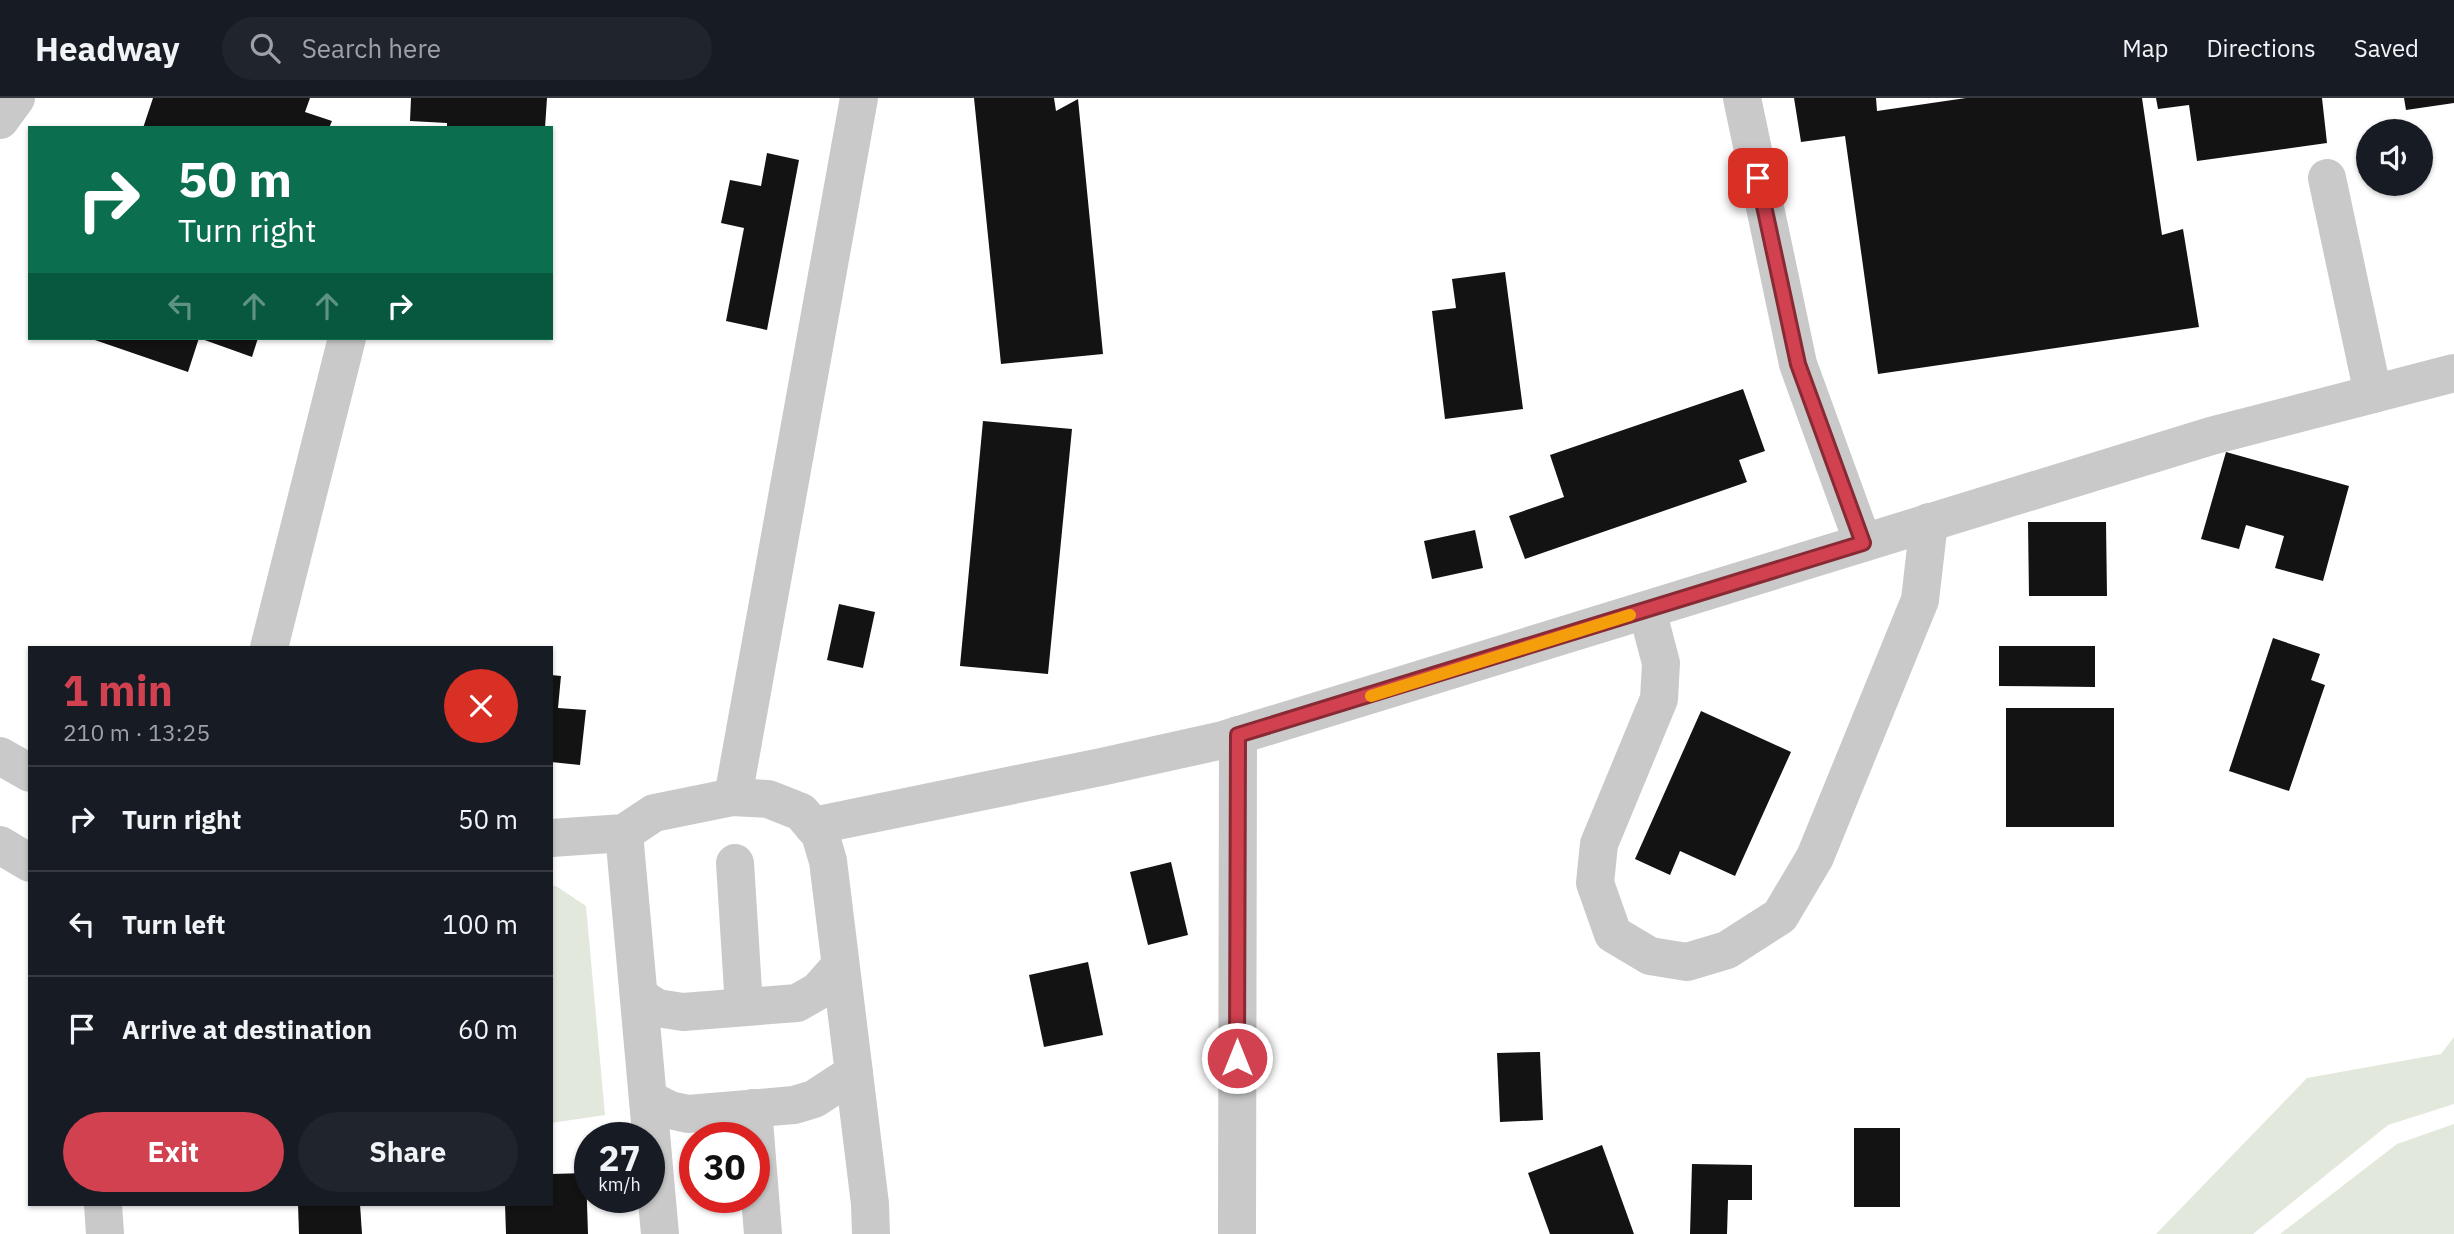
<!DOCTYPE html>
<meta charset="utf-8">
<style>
body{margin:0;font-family:"IBM Plex Sans",sans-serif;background:#20242c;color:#f1f3f6;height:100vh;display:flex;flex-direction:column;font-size:26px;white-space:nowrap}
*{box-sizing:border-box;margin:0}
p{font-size:23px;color:#9ea1a6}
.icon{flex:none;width:38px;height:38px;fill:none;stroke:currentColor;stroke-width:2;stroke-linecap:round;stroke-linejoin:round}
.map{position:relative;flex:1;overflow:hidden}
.side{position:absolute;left:28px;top:548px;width:525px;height:560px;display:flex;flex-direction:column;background:#171b24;border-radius:0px;box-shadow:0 2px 5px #0004}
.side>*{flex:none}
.hud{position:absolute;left:28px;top:28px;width:525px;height:214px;border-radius:0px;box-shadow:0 2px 5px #0004;background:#0b6e4f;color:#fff;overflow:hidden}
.tools{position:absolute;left:2356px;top:21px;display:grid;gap:14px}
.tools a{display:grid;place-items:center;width:77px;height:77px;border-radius:50%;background:#171b24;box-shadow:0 2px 5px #0004;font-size:35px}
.speed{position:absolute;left:574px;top:1024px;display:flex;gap:14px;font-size:35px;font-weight:700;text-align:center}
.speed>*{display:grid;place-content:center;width:91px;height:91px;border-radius:50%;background:#171b24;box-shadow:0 2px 5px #0004;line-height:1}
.speed small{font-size:18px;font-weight:400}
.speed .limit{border:10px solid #d22;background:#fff;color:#111}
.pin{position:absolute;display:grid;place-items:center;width:60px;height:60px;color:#fff;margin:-30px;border-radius:14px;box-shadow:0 4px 10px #0006}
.me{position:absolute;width:77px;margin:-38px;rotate:0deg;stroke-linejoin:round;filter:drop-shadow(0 0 5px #0008)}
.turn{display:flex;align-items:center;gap:24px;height:147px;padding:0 35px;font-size:32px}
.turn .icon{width:91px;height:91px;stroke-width:2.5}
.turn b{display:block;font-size:49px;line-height:60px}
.lanes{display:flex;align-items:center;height:66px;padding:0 35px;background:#0003;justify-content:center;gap:35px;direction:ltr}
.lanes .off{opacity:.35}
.round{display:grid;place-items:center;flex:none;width:74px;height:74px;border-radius:37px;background:#20242c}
.summary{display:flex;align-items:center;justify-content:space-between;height:119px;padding:0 35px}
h1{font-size:42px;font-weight:800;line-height:52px;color:#d14150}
.button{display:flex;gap:14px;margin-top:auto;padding:14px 35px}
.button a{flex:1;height:80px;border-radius:42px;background:#d14150;color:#fff;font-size:28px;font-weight:800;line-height:80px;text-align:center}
.button a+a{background:#20242c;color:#f1f3f6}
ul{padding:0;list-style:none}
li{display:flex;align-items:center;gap:21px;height:105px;padding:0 35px;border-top:2px solid #363941}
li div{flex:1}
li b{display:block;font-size:26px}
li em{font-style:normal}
header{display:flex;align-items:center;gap:42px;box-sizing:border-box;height:98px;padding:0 35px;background:#171b24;border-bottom:2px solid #363941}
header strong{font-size:33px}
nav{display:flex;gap:38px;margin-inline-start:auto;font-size:24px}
.search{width:490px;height:63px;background:#20242c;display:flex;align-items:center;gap:18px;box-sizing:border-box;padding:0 24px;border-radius:38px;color:#9ea1a6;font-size:26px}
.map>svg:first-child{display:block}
.green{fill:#e2e8db}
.building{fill:#131313}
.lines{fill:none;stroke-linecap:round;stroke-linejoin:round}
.minor{stroke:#c9c9c9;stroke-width:38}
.route-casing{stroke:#882a34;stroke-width:18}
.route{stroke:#d14150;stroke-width:12}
.slow{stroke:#f59e0b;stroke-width:12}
</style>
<header>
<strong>Headway</strong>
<div class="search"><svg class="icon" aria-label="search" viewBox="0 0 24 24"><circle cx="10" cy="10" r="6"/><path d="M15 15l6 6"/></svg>Search here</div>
<nav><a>Map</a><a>Directions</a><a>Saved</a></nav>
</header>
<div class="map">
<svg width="2454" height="1136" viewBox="0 0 2454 1136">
<rect width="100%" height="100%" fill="#fff"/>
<g class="green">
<path d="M551,788H556L586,808L605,1017L551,1025Z"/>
<path d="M2454,939V1006L2388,1027L2253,1136H2156L2307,980L2441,956Z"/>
<path d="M2454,1026V1136H2280L2397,1046Z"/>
</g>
<g class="building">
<path d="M153,0H310L305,14L332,23L329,30H143Z"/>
<path d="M411,0H547L545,30H447V25L410,23Z"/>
<path d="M974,0H1054L1056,13L1078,1L1103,256L1001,266Z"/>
<path d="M1794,0H1876L1877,13L1966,0H2142L2162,137L2183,131L2199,229L1878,276L1845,38L1801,44Z"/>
<path d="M2156,0H2322L2327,45L2197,63L2189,7L2158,11Z"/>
<path d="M2404,0H2454V5L2406,12Z"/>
<path d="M767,55L799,62L767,232L726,223L744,130L721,125L730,82L761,88Z"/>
<path d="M1505,174L1523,311L1445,321L1432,213L1456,210L1452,181Z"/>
<path d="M89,240H258L252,259L199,240L188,274Z"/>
<path d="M1743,291L1765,353L1739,362L1747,384L1525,461L1509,418L1564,399L1550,357Z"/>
<path d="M983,323L1072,331L1048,576L960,568Z"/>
<path d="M2226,354L2349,388L2323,483L2275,470L2284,438L2246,427L2239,451L2201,441Z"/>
<path d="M2028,424H2106L2107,498H2029Z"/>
<path d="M1475,432L1483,470L1432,481L1424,443Z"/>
<path d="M839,506L875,514L863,570L827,562Z"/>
<path d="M2273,540L2320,556L2311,582L2325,587L2289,693L2229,673Z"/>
<path d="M1999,548H2095V589L1999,588Z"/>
<path d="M551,577L561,578L558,610L586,612L580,667L551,664Z"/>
<rect x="2006" y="610" width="108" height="119"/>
<path d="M1701,613L1791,654L1735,778L1680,753L1670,777L1635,761Z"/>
<path d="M1171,764L1188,837L1148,847L1130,774Z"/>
<path d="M1088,864L1103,937L1044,949L1029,877Z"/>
<path d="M1540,954L1543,1022L1500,1024L1497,955Z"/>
<rect x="1854" y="1030" width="46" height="79"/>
<path d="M1602,1047L1634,1136H1550L1528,1075Z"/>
<path d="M1692,1066L1752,1067V1102H1728L1727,1136H1690Z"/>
<path d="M586,1075L588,1136H506L505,1106H551V1076Z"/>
<path d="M298,1106H360L362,1136H299Z"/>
</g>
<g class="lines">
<g class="minor">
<path d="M1742,0L1798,266L1863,445"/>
<path d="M0,22L16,0"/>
<path d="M2327,80L2373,296"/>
<path d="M1647,512L1661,565L1659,601L1599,746L1595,785L1613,836L1650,858L1687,864L1727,852L1780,818L1815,759L1920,502L1929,424"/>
<path d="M269,550L347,240"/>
<path d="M0,658L30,675"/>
<path d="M733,699L859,0"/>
<path d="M813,728L1101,669L1223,642L2211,338L2454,275"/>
<path d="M624,735L660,1136"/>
<path d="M551,740L624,735L654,715L733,699L768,701L801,714L820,736L828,763L870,1106L871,1136"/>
<path d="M0,747L30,765"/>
<path d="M735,765L744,909"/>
<path d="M639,898L657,910L683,914L797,905L818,893L840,868"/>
<path d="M648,1001L670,1012L688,1016L794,1007L814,1001L854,975"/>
<path d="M753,1010L763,1136"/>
<path d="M103,1106L105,1136"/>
<path d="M1237,1136L1238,637"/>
</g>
</g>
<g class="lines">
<defs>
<path id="route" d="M1237,960L1238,637L1863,445L1798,266L1758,80"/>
</defs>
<use href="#route" class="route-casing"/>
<use href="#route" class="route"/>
<path class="slow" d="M1371,598L1630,517"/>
</g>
</svg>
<div class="tools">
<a><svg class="icon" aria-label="sound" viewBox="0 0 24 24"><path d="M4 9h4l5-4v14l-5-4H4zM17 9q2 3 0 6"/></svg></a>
</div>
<div class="speed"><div>27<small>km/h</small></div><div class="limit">30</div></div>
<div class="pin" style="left:1758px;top:80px;background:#d93025"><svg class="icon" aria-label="arrive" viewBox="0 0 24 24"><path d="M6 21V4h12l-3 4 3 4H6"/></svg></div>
<svg class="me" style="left:1237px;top:960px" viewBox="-20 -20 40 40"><circle r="17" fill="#d14150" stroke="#fff" stroke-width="3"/><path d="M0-11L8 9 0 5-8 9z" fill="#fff"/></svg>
<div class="hud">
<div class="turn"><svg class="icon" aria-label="right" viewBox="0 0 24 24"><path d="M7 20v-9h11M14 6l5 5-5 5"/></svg><div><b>50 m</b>Turn right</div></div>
<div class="lanes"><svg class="icon off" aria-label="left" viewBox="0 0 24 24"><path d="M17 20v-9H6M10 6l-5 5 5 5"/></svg><svg class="icon off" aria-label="ahead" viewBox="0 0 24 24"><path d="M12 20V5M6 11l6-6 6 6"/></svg><svg class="icon off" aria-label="ahead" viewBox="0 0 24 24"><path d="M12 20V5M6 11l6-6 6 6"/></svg><svg class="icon" aria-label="right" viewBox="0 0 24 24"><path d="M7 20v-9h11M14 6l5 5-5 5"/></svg></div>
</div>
<section class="side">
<div class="summary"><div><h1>1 min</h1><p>210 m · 13:25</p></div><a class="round" style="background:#d93025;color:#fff"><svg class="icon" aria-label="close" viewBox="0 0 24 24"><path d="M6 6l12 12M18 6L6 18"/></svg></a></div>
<ul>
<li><svg class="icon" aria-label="right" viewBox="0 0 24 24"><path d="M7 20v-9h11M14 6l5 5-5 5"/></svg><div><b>Turn right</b></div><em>50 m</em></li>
<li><svg class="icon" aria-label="left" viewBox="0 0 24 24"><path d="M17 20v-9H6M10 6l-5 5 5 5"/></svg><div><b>Turn left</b></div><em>100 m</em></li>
<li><svg class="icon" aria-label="arrive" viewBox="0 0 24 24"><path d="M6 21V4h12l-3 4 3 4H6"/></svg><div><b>Arrive at destination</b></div><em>60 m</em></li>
</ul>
<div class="button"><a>Exit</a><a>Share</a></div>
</section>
</div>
